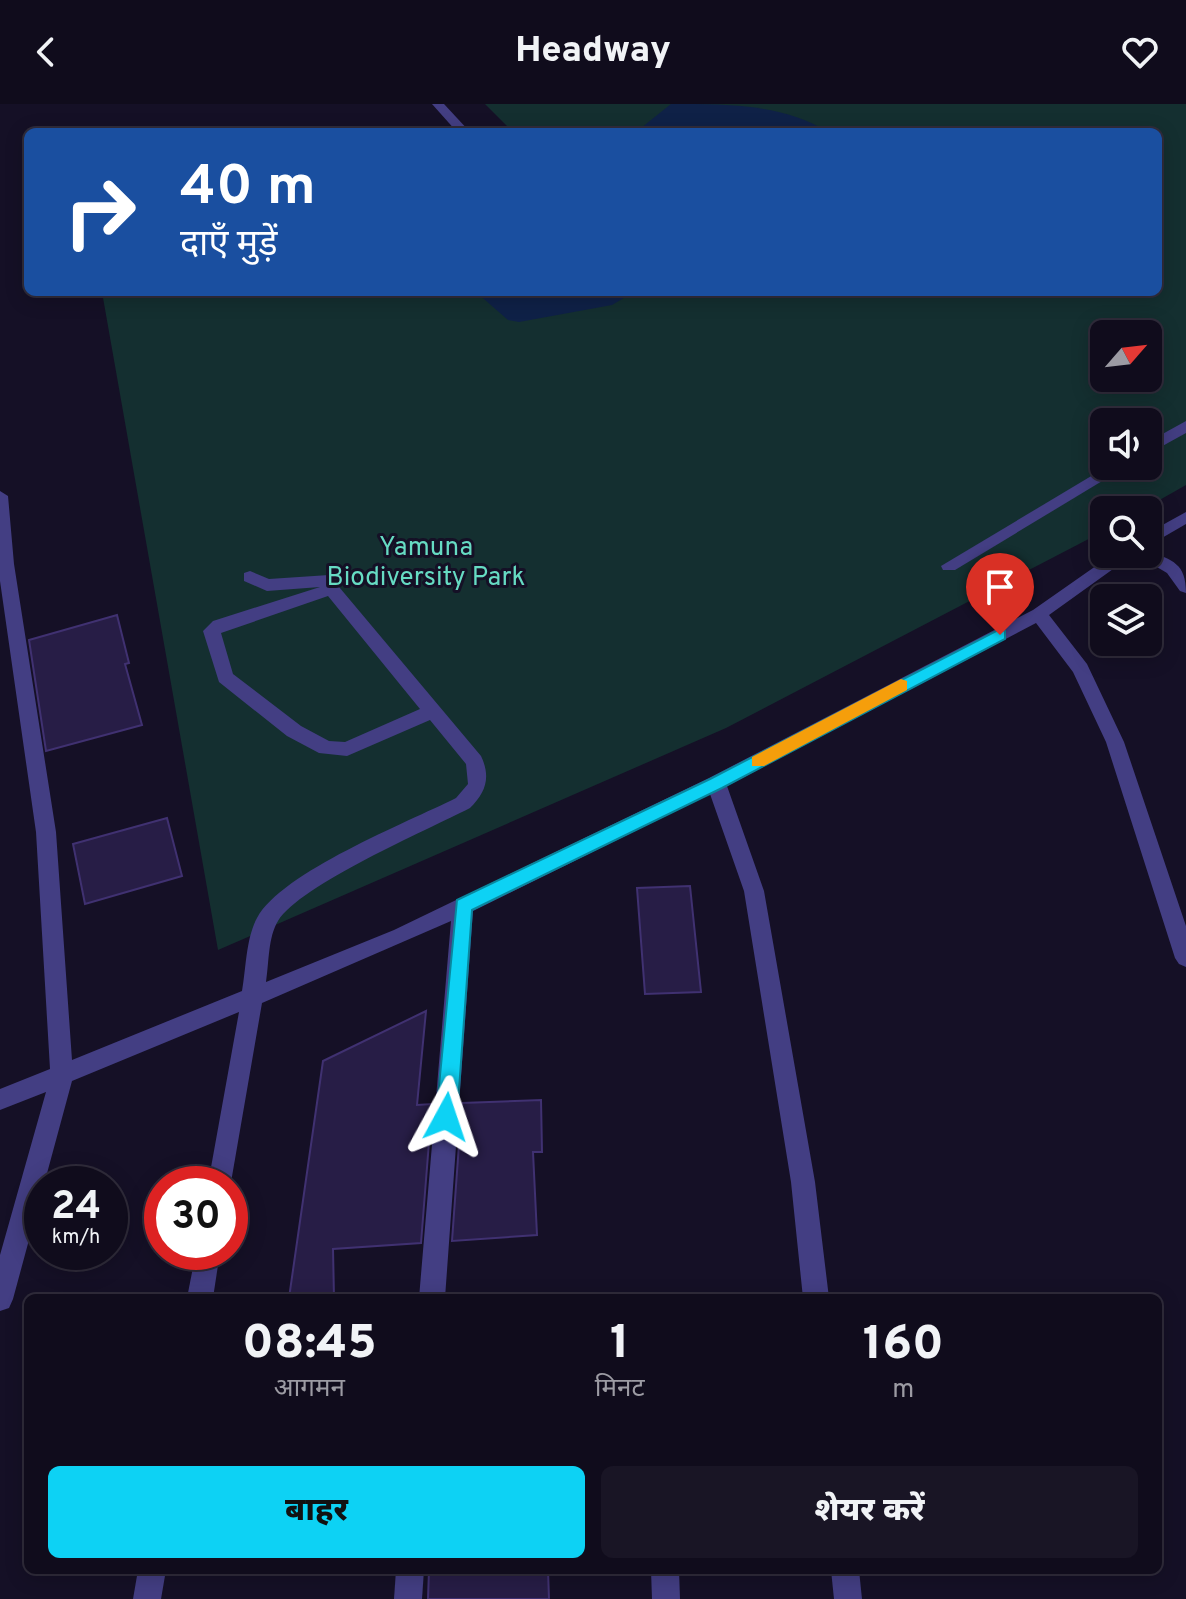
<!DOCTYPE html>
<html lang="hi">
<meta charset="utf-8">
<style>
body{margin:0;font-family:Overpass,"Noto Sans Devanagari",sans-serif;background:#191525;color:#f1f3f6;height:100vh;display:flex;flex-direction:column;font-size:30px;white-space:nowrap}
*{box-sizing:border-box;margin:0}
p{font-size:26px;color:#9c9ba3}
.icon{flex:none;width:44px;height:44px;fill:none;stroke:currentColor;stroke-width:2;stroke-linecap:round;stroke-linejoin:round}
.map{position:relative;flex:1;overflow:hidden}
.drawer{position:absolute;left:24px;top:1190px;width:1138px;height:280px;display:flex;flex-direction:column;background:#100c1c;border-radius:12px;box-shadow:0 4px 20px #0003,0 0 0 2px #302c3b}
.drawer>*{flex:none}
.banner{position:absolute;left:24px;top:24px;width:1138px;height:168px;border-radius:12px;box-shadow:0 4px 20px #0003,0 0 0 2px #302c3b;background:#1a4fa0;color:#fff;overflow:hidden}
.needle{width:52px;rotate:62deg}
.buttons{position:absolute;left:1090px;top:216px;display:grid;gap:16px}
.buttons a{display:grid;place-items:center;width:72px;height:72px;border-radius:12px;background:#100c1c;box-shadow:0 4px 20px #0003,0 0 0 2px #302c3b;font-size:40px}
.speed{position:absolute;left:24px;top:1062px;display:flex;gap:16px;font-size:40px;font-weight:700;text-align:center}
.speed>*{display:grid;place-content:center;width:104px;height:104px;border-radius:50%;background:#100c1c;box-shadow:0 4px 20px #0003,0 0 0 2px #302c3b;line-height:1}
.speed small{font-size:20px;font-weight:400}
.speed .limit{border:12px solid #d22;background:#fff;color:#111}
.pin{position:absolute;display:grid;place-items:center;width:68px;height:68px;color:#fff;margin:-82px -34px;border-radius:50% 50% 50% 0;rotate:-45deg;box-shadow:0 0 8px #0007}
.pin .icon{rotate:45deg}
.me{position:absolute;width:88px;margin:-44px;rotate:5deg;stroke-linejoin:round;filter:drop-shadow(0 0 6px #0008)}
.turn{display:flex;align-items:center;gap:28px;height:168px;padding:0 24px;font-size:36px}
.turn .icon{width:104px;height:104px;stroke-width:2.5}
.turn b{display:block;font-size:56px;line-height:68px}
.eta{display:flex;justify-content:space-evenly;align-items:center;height:136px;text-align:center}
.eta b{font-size:48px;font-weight:800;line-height:56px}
.primary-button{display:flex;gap:16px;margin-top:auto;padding:16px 24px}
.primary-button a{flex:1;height:92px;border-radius:12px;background:#0dd2f4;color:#111;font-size:32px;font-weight:800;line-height:92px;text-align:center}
.primary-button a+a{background:#191525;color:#f1f3f6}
header{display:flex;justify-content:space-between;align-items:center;height:104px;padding:0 24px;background:#100c1c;font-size:36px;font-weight:800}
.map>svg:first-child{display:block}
.green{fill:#142f30;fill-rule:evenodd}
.water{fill:#0f2147}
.building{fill:#271d46;stroke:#403171;stroke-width:2}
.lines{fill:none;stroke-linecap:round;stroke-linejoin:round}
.minor{fill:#433e83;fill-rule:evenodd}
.route{fill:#0dd2f4;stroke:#08889f;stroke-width:2}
.slow{fill:#f59e0b}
.labels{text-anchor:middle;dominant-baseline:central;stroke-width:6;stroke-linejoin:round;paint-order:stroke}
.park-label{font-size:26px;fill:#66dbc3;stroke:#151026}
</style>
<header><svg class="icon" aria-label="back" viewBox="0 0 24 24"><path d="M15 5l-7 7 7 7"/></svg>Headway<svg class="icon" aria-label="heart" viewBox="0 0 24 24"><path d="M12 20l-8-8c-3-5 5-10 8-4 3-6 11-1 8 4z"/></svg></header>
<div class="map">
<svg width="1186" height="1495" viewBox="0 0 1186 1495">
<rect width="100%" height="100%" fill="#151026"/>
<path class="green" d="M485,0H1186V381L1142,406H1104V427L726,624L218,846L102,188H1158V28H513ZM1104,230H1148V274H1104ZM1104,318H1148V362H1104Z"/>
<g class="water">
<path d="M671,0C726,0 785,0 828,28H636Z"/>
<path d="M476,188H634L612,201L519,218L508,216Z"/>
</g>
<g class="building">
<path d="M117,511L129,559L125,560L142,621L46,647L29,536Z"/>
<path d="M167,714L182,772L85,800L73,740Z"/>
<path d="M690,782L701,888L645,890L637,784Z"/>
<path d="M426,907L417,1001L432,1000L421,1139L333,1145L334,1194H289L323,957Z"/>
<path d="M541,996L542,1048H533L537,1131L452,1137L462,999Z"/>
<path d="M429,1466H548L549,1495H428Z"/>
</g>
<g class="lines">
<g class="minor">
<path d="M432,0H444L470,28H457Z"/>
<path d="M1186,317V329L1148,350V338Z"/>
<path d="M1108,362H1127L955,466H943L941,462Z"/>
<path d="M0,387L8,392L14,460L56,728L72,956L242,887C246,865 246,834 257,814C282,768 406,719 456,694L468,680L466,660L430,616L347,652L319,649L287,632L219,578L203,527L213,517L320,483L267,487L244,477V469L250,467L269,475L329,471L481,652C491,673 486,688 470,704C427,726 300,781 278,817C268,833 269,859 266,878L394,826L709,674L1033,506L1113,450H1134L1049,511L1087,560L1124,638L1186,822V863L1179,860L1175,854L1106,638L1073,568L1036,519L727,682L764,787L815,1078L829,1194H803L791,1078L744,787L710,690L473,807L445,1194H419L451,817L262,899L230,1084V1080H208L239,908L72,977L13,1195L9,1204L0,1207V1151L46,988L0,1006V985L50,965L36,728L0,477ZM328,492L420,605L345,638L329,637L301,622L233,570L221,529Z"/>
<path d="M1186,408V420L1148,442V429Z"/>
<path d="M1148,446C1173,457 1186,459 1186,489L1180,487L1167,469L1135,450H1148Z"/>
<path d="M196,1148H220L213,1194H187Z"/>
<path d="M138,1466H166L161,1495H133Z"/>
<path d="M396,1466H424L422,1495H394Z"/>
<path d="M651,1466H679L680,1495H652Z"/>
<path d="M831,1466H859L862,1495H834Z"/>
</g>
</g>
<path class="route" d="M1000,525L1005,527V535L722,684L472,806L457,1013L454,1020L446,1022L439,1020L436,1013L457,796L710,675Z"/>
<path class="slow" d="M901,575L907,577V586L764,662H752V653Z"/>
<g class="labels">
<g class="park-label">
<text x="426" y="444">Yamuna<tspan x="426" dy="30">Biodiversity Park</tspan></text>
</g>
</g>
</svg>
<div class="buttons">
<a><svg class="needle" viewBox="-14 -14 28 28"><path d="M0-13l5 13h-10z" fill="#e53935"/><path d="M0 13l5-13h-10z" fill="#9c9ba3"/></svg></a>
<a><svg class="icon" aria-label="sound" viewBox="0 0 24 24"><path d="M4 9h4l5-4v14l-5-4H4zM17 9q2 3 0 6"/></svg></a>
<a><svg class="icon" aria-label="search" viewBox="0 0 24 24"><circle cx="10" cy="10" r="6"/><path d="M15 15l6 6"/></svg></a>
<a><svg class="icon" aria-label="layers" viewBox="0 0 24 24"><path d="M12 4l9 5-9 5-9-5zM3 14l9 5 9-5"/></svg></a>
</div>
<div class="speed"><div>24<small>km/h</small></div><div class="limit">30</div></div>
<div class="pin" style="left:1000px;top:531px;background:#d93025"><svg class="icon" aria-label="arrive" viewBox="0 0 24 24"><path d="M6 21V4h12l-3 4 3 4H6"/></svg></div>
<svg class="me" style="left:446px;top:1013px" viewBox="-20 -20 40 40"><path d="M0-17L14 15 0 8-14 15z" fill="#0dd2f4" stroke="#fff" stroke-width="4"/></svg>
<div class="banner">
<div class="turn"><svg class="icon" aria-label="right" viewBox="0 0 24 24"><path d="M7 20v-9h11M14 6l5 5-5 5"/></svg><div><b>40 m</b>दाएँ मुड़ें</div></div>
</div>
<section class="drawer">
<div class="eta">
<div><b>08:45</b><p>आगमन</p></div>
<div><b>1</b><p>मिनट</p></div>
<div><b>160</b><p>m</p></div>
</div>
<div class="primary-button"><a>बाहर</a><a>शेयर करें</a></div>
</section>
</div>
